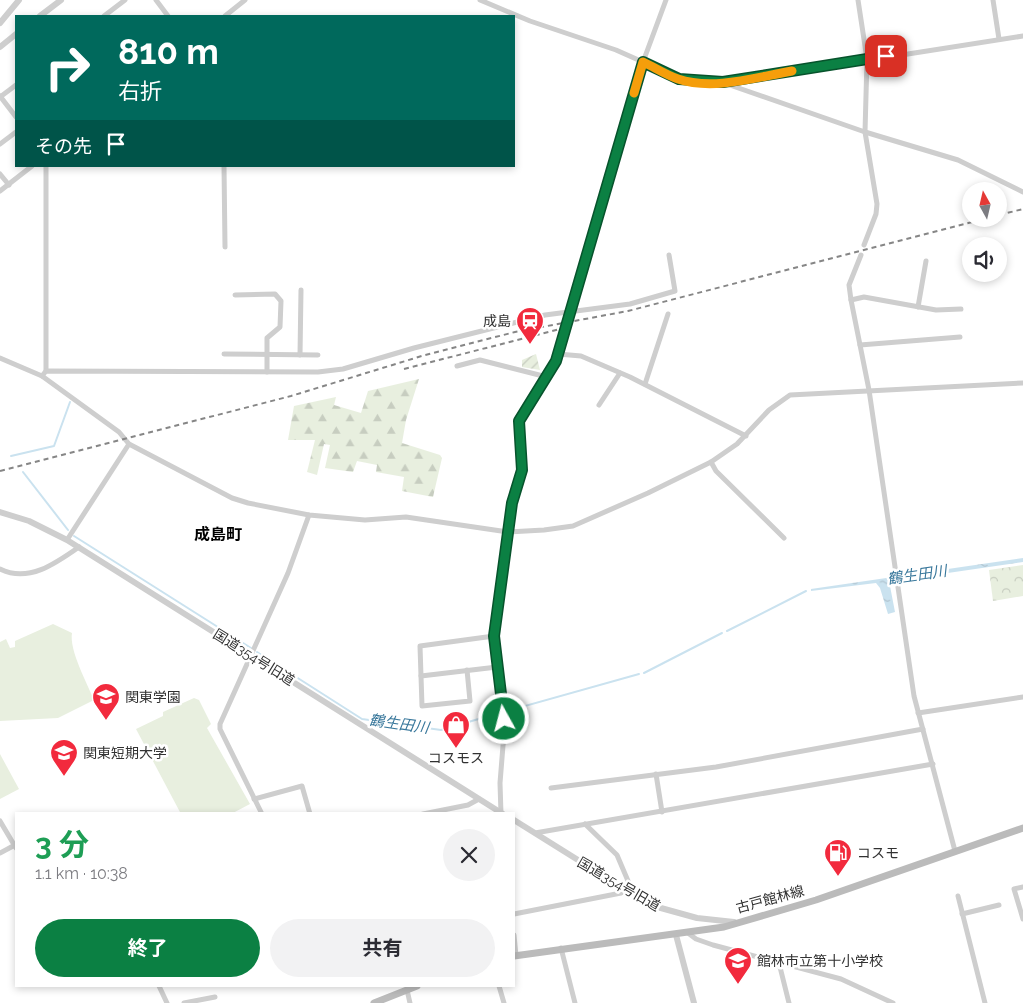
<!DOCTYPE html>
<html lang="ja">
<meta charset="utf-8">
<style>
body{margin:0;font-family:Raleway,"Noto Sans JP",sans-serif;background:#f2f2f3;color:#2b2b33;height:100vh;display:flex;flex-direction:column;font-size:19px;white-space:nowrap}
*{box-sizing:border-box;margin:0}
p{font-size:16px;color:#7c7c81}
.icon{flex:none;width:28px;height:28px;fill:none;stroke:currentColor;stroke-width:2;stroke-linecap:round;stroke-linejoin:round}
.map{position:relative;flex:1;overflow:hidden}
.side{position:absolute;left:15px;top:812px;width:500px;height:175px;display:flex;flex-direction:column;background:#fff;border-radius:0px;box-shadow:0 2px 8px #0003}
.side>*{flex:none}
.top-card{position:absolute;left:15px;top:15px;width:500px;height:152px;border-radius:0px;box-shadow:0 2px 8px #0003;background:#00695c;color:#fff;overflow:hidden}
.needle{width:32px;rotate:352deg}
.tools{position:absolute;left:962px;top:182px;display:grid;gap:10px}
.tools a{display:grid;place-items:center;width:45px;height:45px;border-radius:50%;background:#fff;box-shadow:0 2px 8px #0003;font-size:25px}
.pin{position:absolute;display:grid;place-items:center;width:42px;height:42px;color:#fff;margin:-21px;border-radius:10px;box-shadow:0 2px 8px #0006}
.me{position:absolute;width:55px;margin:-28px;rotate:353deg;stroke-linejoin:round;filter:drop-shadow(0 0 4px #0008)}
.turn{display:flex;align-items:center;gap:18px;height:105px;padding:0 20px;font-size:22px}
.turn .icon{width:65px;height:65px;stroke-width:2.5}
.turn b{display:block;font-size:35px;line-height:42px}
.then{display:flex;align-items:center;height:48px;padding:0 20px;background:#0003;gap:10px;font-size:19px}
.round{display:grid;place-items:center;flex:none;width:52px;height:52px;border-radius:26px;background:#f2f2f3}
.headline{display:flex;align-items:center;justify-content:space-between;height:85px;padding:0 20px}
h1{font-size:30px;font-weight:700;line-height:38px;color:#1e9e55}
.cta{display:flex;gap:10px;margin-top:auto;padding:10px 20px}
.cta a{flex:1;height:58px;border-radius:30px;background:#0b8043;color:#fff;font-size:20px;font-weight:700;line-height:58px;text-align:center}
.cta a+a{background:#f2f2f3;color:#2b2b33}
.map>svg:first-child{display:block}
.grass{fill:#e8efdf}
.forest{fill:url(#forest-firs)}
.park{fill:url(#park-crowns)}
.garden{fill:url(#garden-furrows)}
.water{fill:url(#water-ripples)}
.lines{fill:none;stroke-linecap:round;stroke-linejoin:round}
.stream{stroke:#cae2ef;stroke-width:2}
.minor{stroke:#cecece;stroke-width:5}
.tertiary{stroke:#cecece;stroke-width:6}
.secondary{stroke:#bbb;stroke-width:7}
.rail{stroke:#868686;stroke-width:2;stroke-dasharray:5 4;stroke-linecap:butt}
.route-casing{stroke:#07532c;stroke-width:12}
.route{stroke:#0b8043;stroke-width:9}
.slow{stroke:#f59e0b;stroke-width:9}
.labels{text-anchor:middle;dominant-baseline:central;stroke-width:5;stroke-linejoin:round;paint-order:stroke}
.poi-label{font-size:14px;fill:#313131;stroke:#fff;text-anchor:start}
.street-label{font-size:14px;fill:#313131;stroke:#fff}
.water-label{font-size:15px;font-style:italic;fill:#38779b;stroke:#fff}
.quarter-label{font-size:16px;font-weight:bold;fill:#000;stroke:#fff}
</style>
<div class="map">
<svg width="1023" height="1003" viewBox="0 0 1023 1003">
<defs>
<pattern id="forest-firs" width="22" height="20" patternUnits="userSpaceOnUse" patternTransform="scale(1.25)"><rect width="22" height="20" fill="#e8efdf"/><path d="M5 1l3.5 6h-7zM16 11l3.5 6h-7z" fill="#c7cdc0"/></pattern>
<pattern id="park-crowns" width="20" height="18" patternUnits="userSpaceOnUse" patternTransform="scale(1.25)"><rect width="20" height="18" fill="#e8efdf"/><path d="M2 6a3 3 0 1 1 6 0M12 15a3 3 0 1 1 6 0" fill="none" stroke="#c7cdc0"/></pattern>
<pattern id="garden-furrows" width="10" height="10" patternUnits="userSpaceOnUse" patternTransform="scale(1.25)"><rect width="10" height="10" fill="#e8efdf"/><path d="M-1 1l2-2M0 10L10 0M9 11l2-2" fill="none" stroke="#c7cdc0"/></pattern>
<pattern id="water-ripples" width="26" height="14" patternUnits="userSpaceOnUse" patternTransform="scale(1.25)"><rect width="26" height="14" fill="#cae2ef"/><path d="M2 4q2-2 4 0t4 0M15 11q2-2 4 0t4 0" fill="none" stroke="#aec2cd"/></pattern>
</defs>
<rect width="100%" height="100%" fill="#fff"/>
<g class="grass">
<path d="M53,624L72,633C69,650 87,683 94,700L58,718L0,721V642L6,639L10,648L15,647V641Z"/>
<path d="M194,698L199,700L211,724L207,728L250,804L231,814H181L136,729L163,716V712Z"/>
<path d="M0,754L19,789L0,799Z"/>
</g>
<path class="forest" d="M419,379L406,420L402,443L440,455L442,458L433,497L402,491L404,477L376,472L377,465L357,461L353,472L325,468L330,445L324,444L317,475L307,472L315,440H288L294,406L336,397L334,405L361,413L368,391Z"/>
<path class="park" d="M1023,565V596L993,601L989,570Z"/>
<path class="garden" d="M536,354L540,370L522,367V360Z"/>
<path class="water" d="M1023,558V562L893,581L890,586L895,612L888,614L880,588L876,583L811,591V589Z"/>
<g class="lines">
<g class="stream">
<path d="M11,456L54,446L70,402"/>
<path d="M23,472L68,530"/>
<path d="M74,536L251,648"/>
<path d="M727,631L806,591"/>
<path d="M257,652L362,719L441,730L499,713"/>
<path d="M644,673L722,633"/>
<path d="M507,711L639,674"/>
</g>
<g class="minor">
<path d="M156,0L168,16"/>
<path d="M480,0L530,21L616,50L643,62L558,354"/>
<path d="M666,0L643,62L679,79L723,83L1023,36"/>
<path d="M858,0L867,59L865,132L877,204L876,214L864,245"/>
<path d="M993,0L999,39"/>
<path d="M104,16L125,0"/>
<path d="M225,16L245,0"/>
<path d="M724,83L865,132L958,160L1023,192"/>
<path d="M0,96L16,117"/>
<path d="M0,97L16,85"/>
<path d="M0,144L16,132"/>
<path d="M46,166V371"/>
<path d="M224,166L225,247"/>
<path d="M0,174L9,185"/>
<path d="M0,191L32,166"/>
<path d="M861,255L849,285L851,300L869,390L914,696L955,851"/>
<path d="M235,295L275,294L281,301L280,327L267,338V372"/>
<path d="M851,300L864,297L936,310L961,309"/>
<path d="M918,307L926,261"/>
<path d="M860,345L960,337"/>
<path d="M224,354L318,355"/>
<path d="M300,355L301,290"/>
<path d="M0,358L42,376L119,432L129,444L232,498L248,503L309,515L365,520L406,517L508,532L544,530L573,526L648,493L711,462L737,444L769,410L790,395L1023,383"/>
<path d="M457,366L480,360L547,377"/>
<path d="M42,376L46,371L318,372L343,369L414,348L545,315L630,304L675,291L669,255"/>
<path d="M645,384L668,314"/>
<path d="M599,405L620,373"/>
<path d="M711,462L716,471L784,538"/>
<path d="M67,540L129,444"/>
<path d="M0,569C28,583 55,564 79,547"/>
<path d="M467,670L470,701L422,706L420,646L494,636"/>
<path d="M421,676L497,667"/>
<path d="M918,713L1023,697"/>
<path d="M656,774L662,812"/>
<path d="M551,788L716,767L923,729"/>
<path d="M254,799L302,786L310,814"/>
<path d="M262,814L220,729V724L288,573L309,515"/>
<path d="M423,814L468,805L479,799"/>
<path d="M501,814L500,783L504,733L494,636L512,503L522,470L519,421L547,377L558,354L581,356L630,377L746,436"/>
<path d="M0,821L16,848"/>
<path d="M535,833L933,764"/>
<path d="M0,853L15,845"/>
<path d="M1023,887L1014,889L1023,919"/>
<path d="M958,896L985,1003"/>
<path d="M514,914L621,893L631,888L617,855L585,824"/>
<path d="M962,914L999,905"/>
<path d="M688,933L696,939L713,945L841,979L893,1003"/>
<path d="M514,935L516,956"/>
<path d="M561,948L575,1003"/>
<path d="M779,963L789,1003"/>
<path d="M159,986L167,1003"/>
<path d="M499,986L504,1003"/>
<path d="M407,990L410,1003"/>
<path d="M184,1003L215,997"/>
</g>
<g class="tertiary">
<path d="M40,16L61,0"/>
<path d="M0,23L19,0"/>
<path d="M0,47L16,34"/>
<path d="M0,512L29,521L67,540L503,814"/>
<path d="M514,820L650,905L697,918L734,922"/>
<path d="M676,935L694,1003"/>
</g>
<g class="secondary">
<path d="M514,956L724,927L816,900L1023,828"/>
<path d="M374,1003L417,986"/>
</g>
<g class="rail">
<path d="M999,215L1023,209"/>
<path d="M404,369L568,327"/>
<path d="M0,471L291,396L425,355L515,332L628,311L984,219"/>
</g>
</g>
<g class="lines">
<defs>
<path id="route" d="M504,719L494,636L512,503L522,470L519,421L556,361L643,62L679,79L723,82L886,56"/>
</defs>
<use href="#route" class="route-casing"/>
<use href="#route" class="route"/>
<path class="slow" d="M634,93L643,62C654,67 666,75 678,79C713,91 757,77 792,71"/>
</g>
<defs>
<symbol id="station-pin" viewBox="-11 -11 22 30"><path d="M0 17L-7.5 6A9.5 9.5 0 1 1 7.5 6Z" fill="#f22a3d" stroke="#fff"/><path d="M-3-6H3Q5-6 5-4V2Q5 4 3 4L4.5 6H3L1.5 4h-3L-3 6H-4.5L-3 4Q-5 4-5 2V-4Q-5-6-3-6ZM-3.5-4v3h7v-3ZM-3.5 1v1.5H-2V1ZM2 1v1.5H3.5V1Z" fill="#fff"/></symbol>
<symbol id="school-pin" viewBox="-11 -11 22 30"><path d="M0 17L-7.5 6A9.5 9.5 0 1 1 7.5 6Z" fill="#f22a3d" stroke="#fff"/><path d="M0-5L7-2L0 1L-7-2ZM-4 1L0 2.5L4 1V4Q0 6-4 4Z" fill="#fff"/></symbol>
<symbol id="shop-pin" viewBox="-11 -11 22 30"><path d="M0 17L-7.5 6A9.5 9.5 0 1 1 7.5 6Z" fill="#f22a3d" stroke="#fff"/><path d="M-5-2.5h2.3a2.7 3.5 0 0 1 5.4 0H5L5.5 6h-11ZM-1.5-2.5h3a1.5 2.3 0 0 0-3 0Z" fill="#fff"/></symbol>
<symbol id="university-pin" viewBox="-11 -11 22 30"><path d="M0 17L-7.5 6A9.5 9.5 0 1 1 7.5 6Z" fill="#f22a3d" stroke="#fff"/><path d="M0-5L7-2L0 1L-7-2ZM-4 1L0 2.5L4 1V4Q0 6-4 4Z" fill="#fff"/></symbol>
<symbol id="fuel-pin" viewBox="-11 -11 22 30"><path d="M0 17L-7.5 6A9.5 9.5 0 1 1 7.5 6Z" fill="#f22a3d" stroke="#fff"/><path d="M-5.5-6h7V0h2V4h1.3V-2.5L3-4.5l.8-.8L6-3V5H2.5V1h-1V6h-7ZM-4.2-4.7v3.2H.2V-4.7Z" fill="#fff"/></symbol>
</defs>
<g fill-rule="evenodd">
<use href="#station-pin" x="514" y="305" width="32" height="43"/>
<use href="#school-pin" x="90" y="681" width="32" height="43"/>
<use href="#shop-pin" x="440" y="709" width="32" height="43"/>
<use href="#university-pin" x="48" y="737" width="32" height="43"/>
<use href="#fuel-pin" x="822" y="837" width="32" height="43"/>
<use href="#school-pin" x="722" y="945" width="32" height="43"/>
</g>
<g class="labels">
<g class="poi-label">
<text x="511" y="321" text-anchor="end">成島</text>
<text x="125" y="697">関東学園</text>
<text x="83" y="753">関東短期大学</text>
<text x="456" y="758" text-anchor="middle">コスモス</text>
<text x="857" y="853">コスモ</text>
<text x="757" y="961">館林市立第十小学校</text>
</g>
<g class="street-label">
<text transform="translate(254 657) rotate(32)">国道354号旧道</text>
<text transform="translate(619 884) rotate(30)">国道354号旧道</text>
<text transform="translate(770 899) rotate(-15)">古戸館林線</text>
</g>
<g class="water-label">
<text transform="translate(917 575) rotate(-8)">鶴生田川</text>
<text transform="translate(399 724) rotate(8)">鶴生田川</text>
</g>
<g class="quarter-label">
<text x="218" y="534">成島町</text>
</g>
</g>
</svg>
<div class="tools">
<a><svg class="needle" viewBox="-14 -14 28 28"><path d="M0-13l5 13h-10z" fill="#e53935"/><path d="M0 13l5-13h-10z" fill="#7c7c81"/></svg></a>
<a><svg class="icon" aria-label="sound" viewBox="0 0 24 24"><path d="M4 9h4l5-4v14l-5-4H4zM17 9q2 3 0 6"/></svg></a>
</div>
<div class="pin" style="left:886px;top:56px;background:#d93025"><svg class="icon" aria-label="arrive" viewBox="0 0 24 24"><path d="M6 21V4h12l-3 4 3 4H6"/></svg></div>
<svg class="me" style="left:504px;top:719px" viewBox="-20 -20 40 40"><circle r="17" fill="#0b8043" stroke="#fff" stroke-width="3"/><path d="M0-11L8 9 0 5-8 9z" fill="#fff"/></svg>
<div class="top-card">
<div class="turn"><svg class="icon" aria-label="right" viewBox="0 0 24 24"><path d="M7 20v-9h11M14 6l5 5-5 5"/></svg><div><b>810 m</b>右折</div></div>
<div class="then">その先<svg class="icon" aria-label="arrive" viewBox="0 0 24 24"><path d="M6 21V4h12l-3 4 3 4H6"/></svg></div>
</div>
<section class="side">
<div class="headline"><div><h1>3 分</h1><p>1.1 km · 10:38</p></div><a class="round"><svg class="icon" aria-label="close" viewBox="0 0 24 24"><path d="M6 6l12 12M18 6L6 18"/></svg></a></div>
<div class="cta"><a>終了</a><a>共有</a></div>
</section>
</div>
